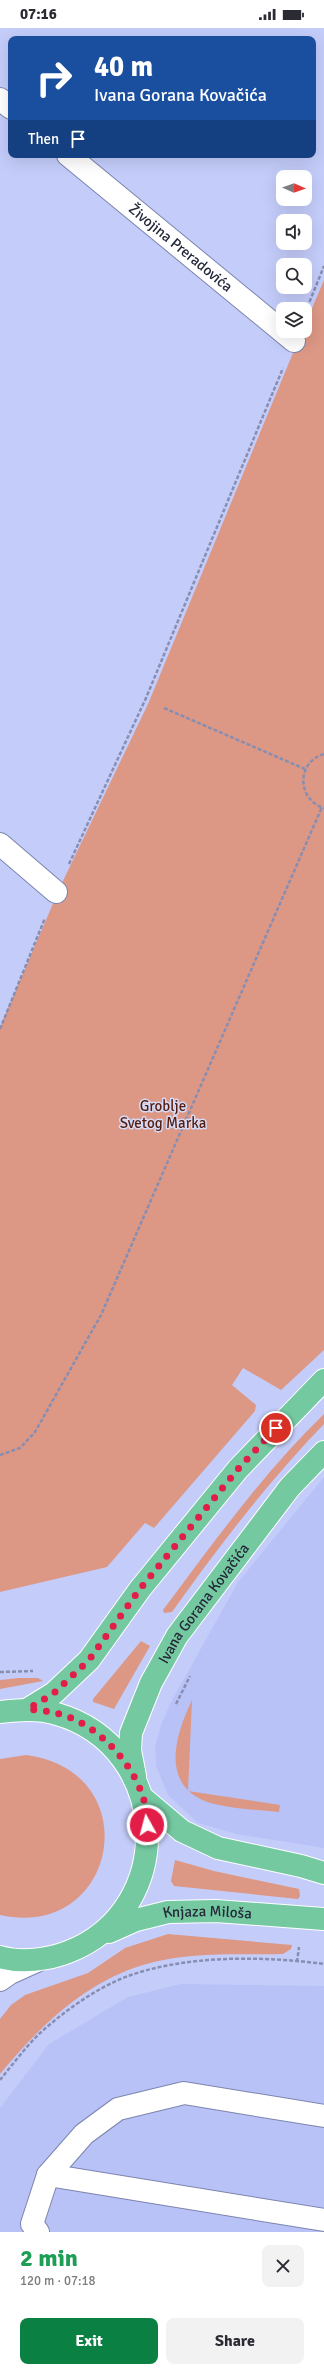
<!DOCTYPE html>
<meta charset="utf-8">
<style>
body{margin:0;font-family:Signika,sans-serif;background:#f2f2f3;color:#2b2b33;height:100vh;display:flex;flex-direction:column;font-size:15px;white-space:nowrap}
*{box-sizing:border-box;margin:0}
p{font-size:13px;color:#7c7c81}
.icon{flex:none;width:22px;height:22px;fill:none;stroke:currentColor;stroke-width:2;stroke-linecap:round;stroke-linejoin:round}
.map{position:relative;height:2204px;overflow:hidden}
.sheet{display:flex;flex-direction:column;background:#fff;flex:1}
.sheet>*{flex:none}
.banner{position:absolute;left:8px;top:8px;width:308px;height:122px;border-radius:8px;box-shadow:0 4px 16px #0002;background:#1a4fa0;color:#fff;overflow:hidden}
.needle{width:26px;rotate:92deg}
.fabs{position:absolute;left:276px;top:142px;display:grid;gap:8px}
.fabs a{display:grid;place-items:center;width:36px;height:36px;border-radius:8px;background:#fff;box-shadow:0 4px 16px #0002;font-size:20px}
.pin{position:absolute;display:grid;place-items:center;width:34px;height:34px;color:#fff;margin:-17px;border:2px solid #fff;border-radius:50%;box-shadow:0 1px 4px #0007}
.me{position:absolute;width:44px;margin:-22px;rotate:353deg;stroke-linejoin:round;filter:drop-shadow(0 0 3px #0008)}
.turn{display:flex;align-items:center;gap:14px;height:84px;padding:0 20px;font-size:18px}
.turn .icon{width:52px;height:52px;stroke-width:2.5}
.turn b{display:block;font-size:28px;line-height:34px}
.then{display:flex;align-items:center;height:38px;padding:0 20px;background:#0003;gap:8px;font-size:15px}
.round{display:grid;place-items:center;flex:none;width:42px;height:42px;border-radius:8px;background:#f2f2f3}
.headline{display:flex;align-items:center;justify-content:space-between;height:68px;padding:0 20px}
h1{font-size:24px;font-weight:800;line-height:30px;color:#1e9e55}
.cta{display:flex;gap:8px;margin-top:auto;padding:8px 20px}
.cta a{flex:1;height:46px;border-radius:8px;background:#0b8043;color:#fff;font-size:16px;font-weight:800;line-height:46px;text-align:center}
.cta a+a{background:#f2f2f3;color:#2b2b33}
.status{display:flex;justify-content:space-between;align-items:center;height:28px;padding:0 20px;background:#fff;direction:ltr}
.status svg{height:11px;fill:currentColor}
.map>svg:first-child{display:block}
.built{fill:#b8c2f6}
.green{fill:#dd9785}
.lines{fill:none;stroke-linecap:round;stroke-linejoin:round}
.minor-casing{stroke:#7c85ae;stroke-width:24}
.major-casing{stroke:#fff;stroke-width:24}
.path{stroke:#888eb1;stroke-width:2.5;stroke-dasharray:4 2;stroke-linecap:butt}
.minor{stroke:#fff;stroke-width:22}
.major{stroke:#74c9a1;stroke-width:22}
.route{stroke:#e11d48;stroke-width:7;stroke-dasharray:0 12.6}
.labels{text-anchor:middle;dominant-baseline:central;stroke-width:3;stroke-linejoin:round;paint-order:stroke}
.street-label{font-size:15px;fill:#252839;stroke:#d5dbf7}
.park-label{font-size:15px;fill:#551c0d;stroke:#d5dbf7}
</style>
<div class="status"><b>07:16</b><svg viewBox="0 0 49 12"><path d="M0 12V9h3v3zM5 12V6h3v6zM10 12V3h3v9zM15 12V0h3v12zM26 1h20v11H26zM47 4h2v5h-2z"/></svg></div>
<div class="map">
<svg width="324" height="2204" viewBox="0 0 324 2204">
<rect width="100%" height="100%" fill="#c4cdfa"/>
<g class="built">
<path d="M324,1449V1820L236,1806L198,1795L168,1767L156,1738L155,1719L161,1697L170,1676L238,1554Z"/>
<path d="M181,1956L324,1958V2204H0V2080L49,2016L128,1969Z"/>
</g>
<g class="green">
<path d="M324,252V1322L281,1362L243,1340L232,1357L256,1377L255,1383L154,1500L145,1495L107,1539L0,1564V999L61,857L148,676L295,320L302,303H305V297Z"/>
<path d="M324,1386V1396C268,1454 219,1518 172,1584L164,1585L163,1582C214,1514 263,1445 324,1386Z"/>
<path d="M141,1613L150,1618L114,1681L93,1674V1671Z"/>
<path d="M19,1650H38L43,1653L0,1661V1652Z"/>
<path d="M192,1672L188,1763L280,1777L279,1784C258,1782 235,1781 214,1776C159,1761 174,1710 192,1672Z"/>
<path d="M26,1727C149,1743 118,1913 0,1887V1731Z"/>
<path d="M175,1832L214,1843L299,1861L300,1868L298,1871L174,1858L171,1853Z"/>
<path d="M168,1906L292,1917L291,1921L283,1926C237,1927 187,1923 143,1937C84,1955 39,1999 0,2046V1991L11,1977L25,1967L88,1945L125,1920Z"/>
</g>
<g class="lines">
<defs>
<g id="minor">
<path d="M0,71L11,80"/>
<path id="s1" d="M68,127L294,313"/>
<path d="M0,816L56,864"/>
<path d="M0,1952L10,1945L41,1931"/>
<path d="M48,2147L324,2192"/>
<path d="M38,2204L32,2196L48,2147L84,2106L118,2081L184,2065L324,2088"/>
</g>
<g id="major">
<path d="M28,1681L54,1665L89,1632L140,1561L238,1441L324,1352"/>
<path d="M0,1684C19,1682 38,1680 57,1686C171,1719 179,1881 68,1924C48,1932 21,1935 0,1929"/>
<path id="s2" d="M135,1748L130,1722L131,1705L151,1655L177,1608L290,1459L324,1424"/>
<path d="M144,1771L182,1803L218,1820L301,1838L324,1845"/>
<path id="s3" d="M109,1904L136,1892L168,1884L216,1883L324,1891"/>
</g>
</defs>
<use href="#minor" class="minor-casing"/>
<use href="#major" class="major-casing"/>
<g class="path">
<path d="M305,285L324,238"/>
<path d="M164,680L305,741"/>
<path d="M324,726C296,734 297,772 324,780"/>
<path d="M69,836L146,670L283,340"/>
<path d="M0,1001L45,890"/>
<path d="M0,1427L20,1420L35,1404L101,1287L322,779"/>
<path d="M0,1644L33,1643"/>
<path d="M176,1676L190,1648"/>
<path d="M297,1934L299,1919"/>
<path d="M0,2052C12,2037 25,2020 39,2006C64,1983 99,1958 131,1947C189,1927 264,1928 324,1936"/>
</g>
<use href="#minor" class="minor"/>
<use href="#major" class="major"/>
</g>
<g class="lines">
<path class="route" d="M147,1797C146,1788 146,1778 143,1769C131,1732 95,1694 56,1685C47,1683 37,1682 28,1681L54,1665L89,1632L140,1561L238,1441L276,1400"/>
</g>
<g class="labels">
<g class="street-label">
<text stroke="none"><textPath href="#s1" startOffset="146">Živojina Preradovića</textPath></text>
<text stroke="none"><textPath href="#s2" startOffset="193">Ivana Gorana Kovačića</textPath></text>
<text stroke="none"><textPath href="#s3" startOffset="102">Knjaza Miloša</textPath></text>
</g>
<g class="park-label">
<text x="163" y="1078">Groblje<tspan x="163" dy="17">Svetog Marka</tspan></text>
</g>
</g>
</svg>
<div class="fabs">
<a><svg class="needle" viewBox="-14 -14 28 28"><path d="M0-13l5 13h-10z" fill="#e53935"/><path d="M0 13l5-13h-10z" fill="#7c7c81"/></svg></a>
<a><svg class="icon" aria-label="sound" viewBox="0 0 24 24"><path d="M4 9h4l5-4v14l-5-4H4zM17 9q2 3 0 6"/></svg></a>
<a><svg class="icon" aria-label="search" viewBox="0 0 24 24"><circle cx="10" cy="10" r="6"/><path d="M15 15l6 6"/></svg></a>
<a><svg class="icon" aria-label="layers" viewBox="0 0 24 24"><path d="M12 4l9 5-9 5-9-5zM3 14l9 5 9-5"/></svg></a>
</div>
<div class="pin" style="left:276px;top:1400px;background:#d93025"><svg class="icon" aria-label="arrive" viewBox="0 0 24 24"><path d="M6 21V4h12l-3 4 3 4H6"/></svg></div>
<svg class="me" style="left:147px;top:1797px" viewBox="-20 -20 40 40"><circle r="17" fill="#e11d48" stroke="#fff" stroke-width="3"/><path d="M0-11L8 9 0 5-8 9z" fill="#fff"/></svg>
<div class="banner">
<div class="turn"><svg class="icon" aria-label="right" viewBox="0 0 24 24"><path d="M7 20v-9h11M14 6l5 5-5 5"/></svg><div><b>40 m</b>Ivana Gorana Kovačića</div></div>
<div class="then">Then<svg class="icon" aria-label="arrive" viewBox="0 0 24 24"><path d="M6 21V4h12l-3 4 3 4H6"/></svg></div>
</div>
</div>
<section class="sheet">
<div class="headline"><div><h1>2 min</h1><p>120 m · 07:18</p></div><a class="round"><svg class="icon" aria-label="close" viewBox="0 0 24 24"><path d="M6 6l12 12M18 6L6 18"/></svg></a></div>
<div class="cta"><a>Exit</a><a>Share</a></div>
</section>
